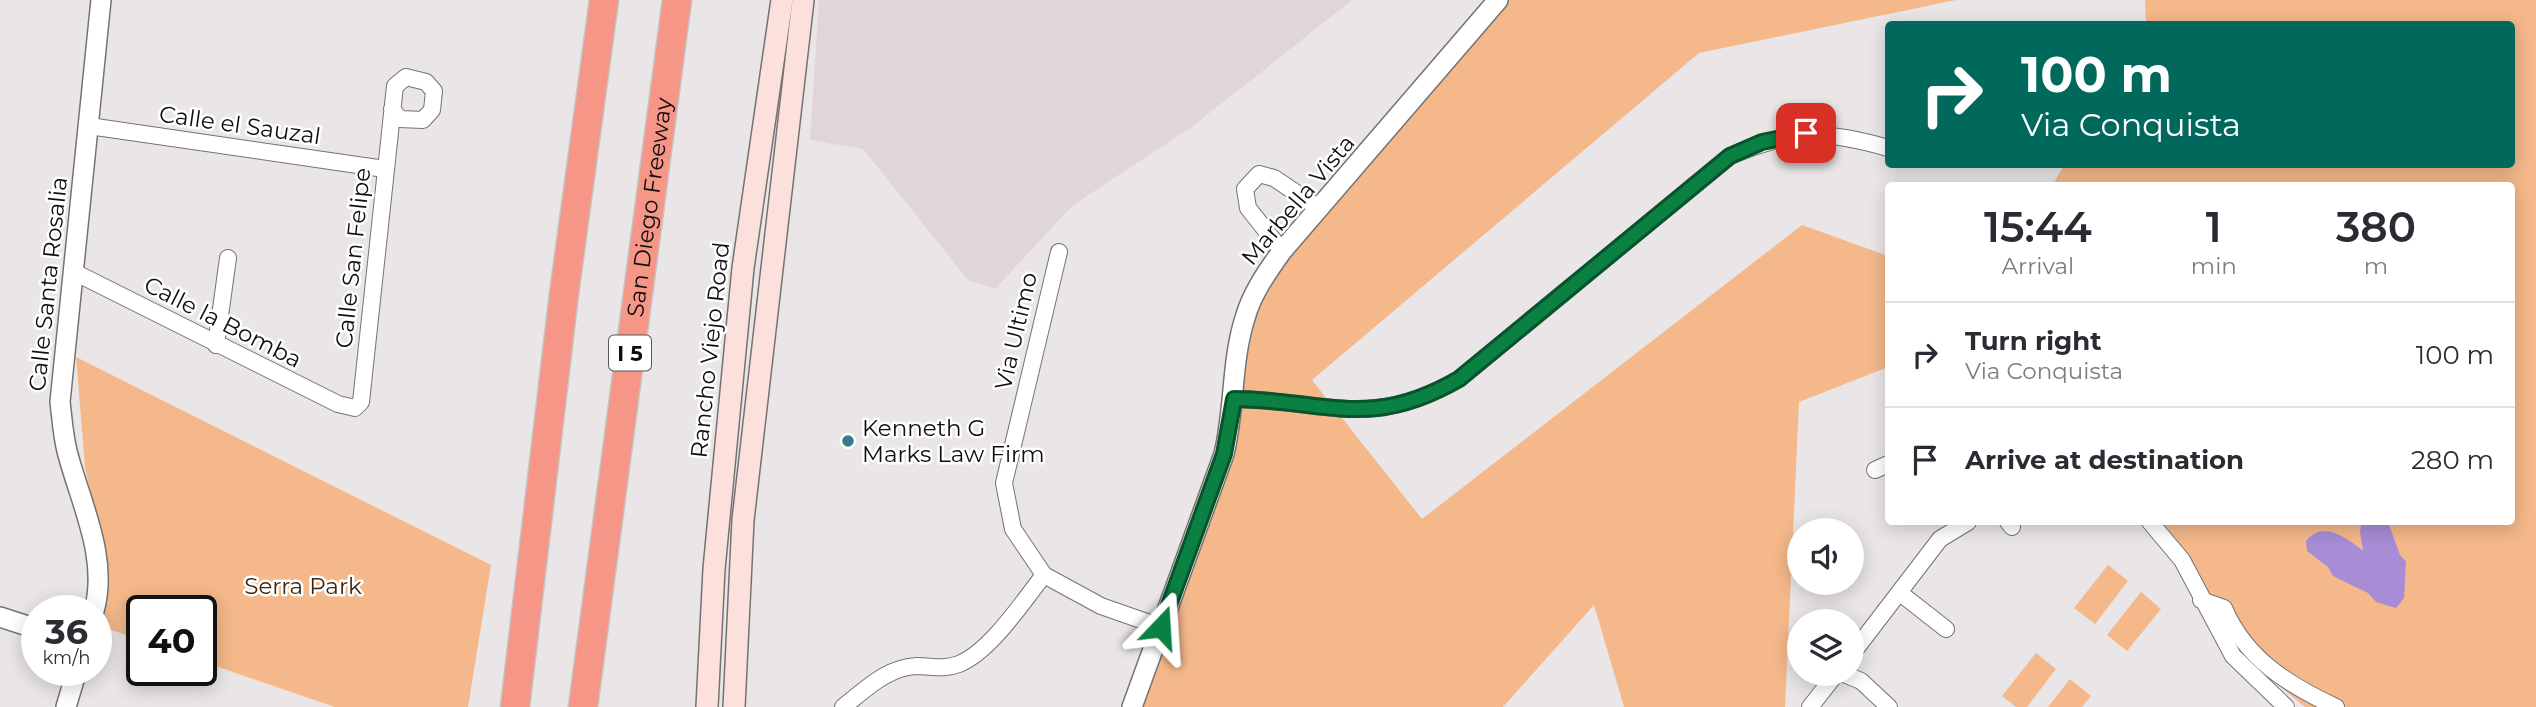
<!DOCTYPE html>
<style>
body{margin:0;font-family:Montserrat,sans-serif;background:#f2f2f3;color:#2b2b33;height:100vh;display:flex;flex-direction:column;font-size:26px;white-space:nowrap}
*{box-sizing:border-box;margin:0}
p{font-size:23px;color:#7c7c81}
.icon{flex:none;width:38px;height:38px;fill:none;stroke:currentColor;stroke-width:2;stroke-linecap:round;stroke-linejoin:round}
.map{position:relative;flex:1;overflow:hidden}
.side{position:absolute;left:1885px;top:182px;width:630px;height:343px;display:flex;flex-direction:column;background:#fff;border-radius:7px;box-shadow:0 4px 18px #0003}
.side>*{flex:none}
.guide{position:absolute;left:1885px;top:21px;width:630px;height:147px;border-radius:7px;box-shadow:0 4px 18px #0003;background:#00695c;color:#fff;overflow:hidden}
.buttons{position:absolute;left:1787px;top:518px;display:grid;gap:14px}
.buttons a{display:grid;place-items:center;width:77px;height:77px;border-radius:50%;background:#fff;box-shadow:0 4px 18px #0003;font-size:35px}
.speed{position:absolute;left:21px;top:595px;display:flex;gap:14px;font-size:35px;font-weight:700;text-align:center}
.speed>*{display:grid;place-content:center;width:91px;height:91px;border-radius:50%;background:#fff;box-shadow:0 4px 18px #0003;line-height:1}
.speed small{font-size:18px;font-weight:400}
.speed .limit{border:4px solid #111;border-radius:10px;background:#fff;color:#111}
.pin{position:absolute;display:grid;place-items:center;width:60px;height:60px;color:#fff;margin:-30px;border-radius:14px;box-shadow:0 4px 10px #0006}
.me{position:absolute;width:77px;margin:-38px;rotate:20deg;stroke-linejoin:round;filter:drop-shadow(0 0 5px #0008)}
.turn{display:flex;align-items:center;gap:24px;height:147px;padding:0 21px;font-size:32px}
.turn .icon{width:91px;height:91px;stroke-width:2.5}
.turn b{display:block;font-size:49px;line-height:60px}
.eta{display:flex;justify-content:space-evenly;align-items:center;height:119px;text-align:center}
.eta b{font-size:42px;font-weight:600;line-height:49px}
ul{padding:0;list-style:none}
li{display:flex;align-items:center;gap:21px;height:105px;padding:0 21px;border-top:2px solid #e1e1e2}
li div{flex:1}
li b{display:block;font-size:26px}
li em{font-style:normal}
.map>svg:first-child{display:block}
.built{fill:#e0d5d8}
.green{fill:#f4b88a}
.water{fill:#a78cd6}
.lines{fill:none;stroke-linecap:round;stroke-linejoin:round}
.minor-casing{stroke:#757273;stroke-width:18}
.tertiary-casing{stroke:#757273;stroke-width:22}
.secondary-casing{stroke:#757273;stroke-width:24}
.motorway-casing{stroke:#c5c5c5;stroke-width:31}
.minor{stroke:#fff;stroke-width:16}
.tertiary{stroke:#fff;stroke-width:19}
.secondary{stroke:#fce0db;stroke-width:21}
.motorway{stroke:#f59687;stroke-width:28}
.route-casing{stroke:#07532c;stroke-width:18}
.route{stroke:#0b8043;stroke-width:12}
.poi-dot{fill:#357b88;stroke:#fff;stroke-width:2.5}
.labels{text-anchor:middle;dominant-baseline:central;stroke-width:5;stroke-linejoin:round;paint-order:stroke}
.shield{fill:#fff;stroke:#575656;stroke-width:2}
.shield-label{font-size:21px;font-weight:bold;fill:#0f0e0e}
.street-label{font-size:23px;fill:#0f0e0e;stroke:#fff}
.poi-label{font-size:23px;fill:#0f0e0e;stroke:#fff;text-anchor:start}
.park-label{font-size:23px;fill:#41250d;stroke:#fff}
</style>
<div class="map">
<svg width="2536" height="707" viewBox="0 0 2536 707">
<rect width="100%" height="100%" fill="#eae6e7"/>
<path class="built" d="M819,0H1352L1193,126L1072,206L995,289L968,280L863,149L810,140Z"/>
<g class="green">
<path d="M1498,0H1956L1699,53L1312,380L1422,519L1802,225L1888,256V367L1799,402L1785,707H1624L1594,605L1503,707H1132L1224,454L1251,301Z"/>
<path d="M2145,0H2536V707H2305L2245,657L2156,522H2511V186H2052L2065,164H2511V24H2146Z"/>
<path d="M76,357L491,565L468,707H335L201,661V611H142V640L102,627L106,564L85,467Z"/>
<path d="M2108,565L2128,581L2095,624L2074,608Z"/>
<path d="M2141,592L2161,609L2127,651L2107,635Z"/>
<path d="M2036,653L2056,669L2027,707H2016L2002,696Z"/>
<path d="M2070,679L2091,696L2082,707H2048Z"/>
</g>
<path class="water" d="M2362,522H2388L2400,555L2406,562L2404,598L2396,608L2376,602L2368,593L2333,576L2328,567L2307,551L2306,541C2323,520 2347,538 2363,551L2360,531Z"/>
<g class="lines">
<defs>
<g id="minor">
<path d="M89,126L385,169"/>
<path d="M1282,251L1248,208L1245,189L1259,174L1274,178L1320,209"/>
<path d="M1059,252L1004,483L1013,529L1044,575L1101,606L1161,627"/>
<path d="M72,271L338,404L355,408L361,402L395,86L406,77L426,82L434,91L432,110L423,120L400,119L392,109"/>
<path d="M216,345L228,258"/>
<path d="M1234,399C1326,400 1369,431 1459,379L1730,156C1792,130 1823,129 1888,148"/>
<path d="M1875,470L1888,464"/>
<path d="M2008,522L2012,527"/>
<path d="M2150,522L2182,560L2233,656L2286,707"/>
<path d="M1900,593L1946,629"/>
<path d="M2201,600L2224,608C2245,658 2288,685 2336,707"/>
<path d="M1852,654L1940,539L1968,522"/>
<path d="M1844,674L1861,681L1889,707"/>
<path d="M843,707C865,690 887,667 917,666C932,666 944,670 959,664C991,651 1023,601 1044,575"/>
<path d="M1810,707L1836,674"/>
</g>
<g id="tertiary">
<path d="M94,611C109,557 80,502 67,451C63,435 62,418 60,402L101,0"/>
<path d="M0,617L37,629"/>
<path d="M66,707L77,670"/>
<path d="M1132,707L1224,454C1235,409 1231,362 1245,318C1252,293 1267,272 1282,251L1498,0"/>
</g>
<g id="secondary">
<path d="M707,707L714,569L743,268L782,0"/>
<path d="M734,707L743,520L803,0"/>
</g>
<g id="motorway">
<path d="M515,707L564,294L604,0"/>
<path id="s1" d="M583,707L677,0"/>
</g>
</defs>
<use href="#minor" class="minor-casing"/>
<use href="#tertiary" class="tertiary-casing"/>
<use href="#secondary" class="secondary-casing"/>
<use href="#motorway" class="motorway-casing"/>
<use href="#minor" class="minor"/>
<use href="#tertiary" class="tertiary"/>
<use href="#secondary" class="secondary"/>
<use href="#motorway" class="motorway"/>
</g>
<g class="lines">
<defs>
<path id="route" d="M1161,627L1224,454L1234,399C1327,400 1369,431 1459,379L1730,156L1762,142L1806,133"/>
</defs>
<use href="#route" class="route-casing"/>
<use href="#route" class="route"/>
</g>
<circle class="poi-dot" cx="848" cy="441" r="7"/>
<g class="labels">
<rect class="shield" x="609" y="335.5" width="42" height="35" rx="5"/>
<g class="shield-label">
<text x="630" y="353">I 5</text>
</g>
<g class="street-label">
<text transform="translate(240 125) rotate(8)">Calle el Sauzal</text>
<text transform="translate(1298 200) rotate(-50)">Marbella Vista</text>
<text stroke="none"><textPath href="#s1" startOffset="504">San Diego Freeway</textPath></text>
<text transform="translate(353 258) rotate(-84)">Calle San Felipe</text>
<text transform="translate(48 284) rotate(-84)">Calle Santa Rosalia</text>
<text transform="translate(223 322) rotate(27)">Calle la Bomba</text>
<text transform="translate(1016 331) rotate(-77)">Via Ultimo</text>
<text transform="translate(710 350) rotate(-84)">Rancho Viejo Road</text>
</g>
<g class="poi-label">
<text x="862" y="428">Kenneth G<tspan x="862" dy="26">Marks Law Firm</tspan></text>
</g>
<g class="park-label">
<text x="303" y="586">Serra Park</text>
</g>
</g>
</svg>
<div class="buttons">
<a><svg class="icon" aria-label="sound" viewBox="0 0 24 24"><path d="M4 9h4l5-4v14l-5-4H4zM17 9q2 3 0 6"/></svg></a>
<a><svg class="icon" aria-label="layers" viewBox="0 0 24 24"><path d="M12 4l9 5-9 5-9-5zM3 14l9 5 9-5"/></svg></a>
</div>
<div class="speed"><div>36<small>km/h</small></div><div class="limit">40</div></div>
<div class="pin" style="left:1806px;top:133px;background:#d93025"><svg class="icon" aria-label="arrive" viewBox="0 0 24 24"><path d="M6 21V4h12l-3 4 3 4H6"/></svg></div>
<svg class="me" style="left:1161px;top:627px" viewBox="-20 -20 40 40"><path d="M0-17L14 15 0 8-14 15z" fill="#0b8043" stroke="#fff" stroke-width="4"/></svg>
<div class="guide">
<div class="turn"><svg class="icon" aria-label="right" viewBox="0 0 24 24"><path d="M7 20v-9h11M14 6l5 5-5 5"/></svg><div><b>100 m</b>Via Conquista</div></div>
</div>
<section class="side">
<div class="eta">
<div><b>15:44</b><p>Arrival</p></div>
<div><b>1</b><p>min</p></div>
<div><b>380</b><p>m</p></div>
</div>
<ul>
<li><svg class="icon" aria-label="right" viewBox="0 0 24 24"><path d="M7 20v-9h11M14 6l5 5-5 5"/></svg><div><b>Turn right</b><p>Via Conquista</p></div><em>100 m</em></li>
<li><svg class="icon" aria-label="arrive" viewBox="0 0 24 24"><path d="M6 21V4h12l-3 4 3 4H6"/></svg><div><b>Arrive at destination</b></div><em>280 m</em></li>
</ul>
</section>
</div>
